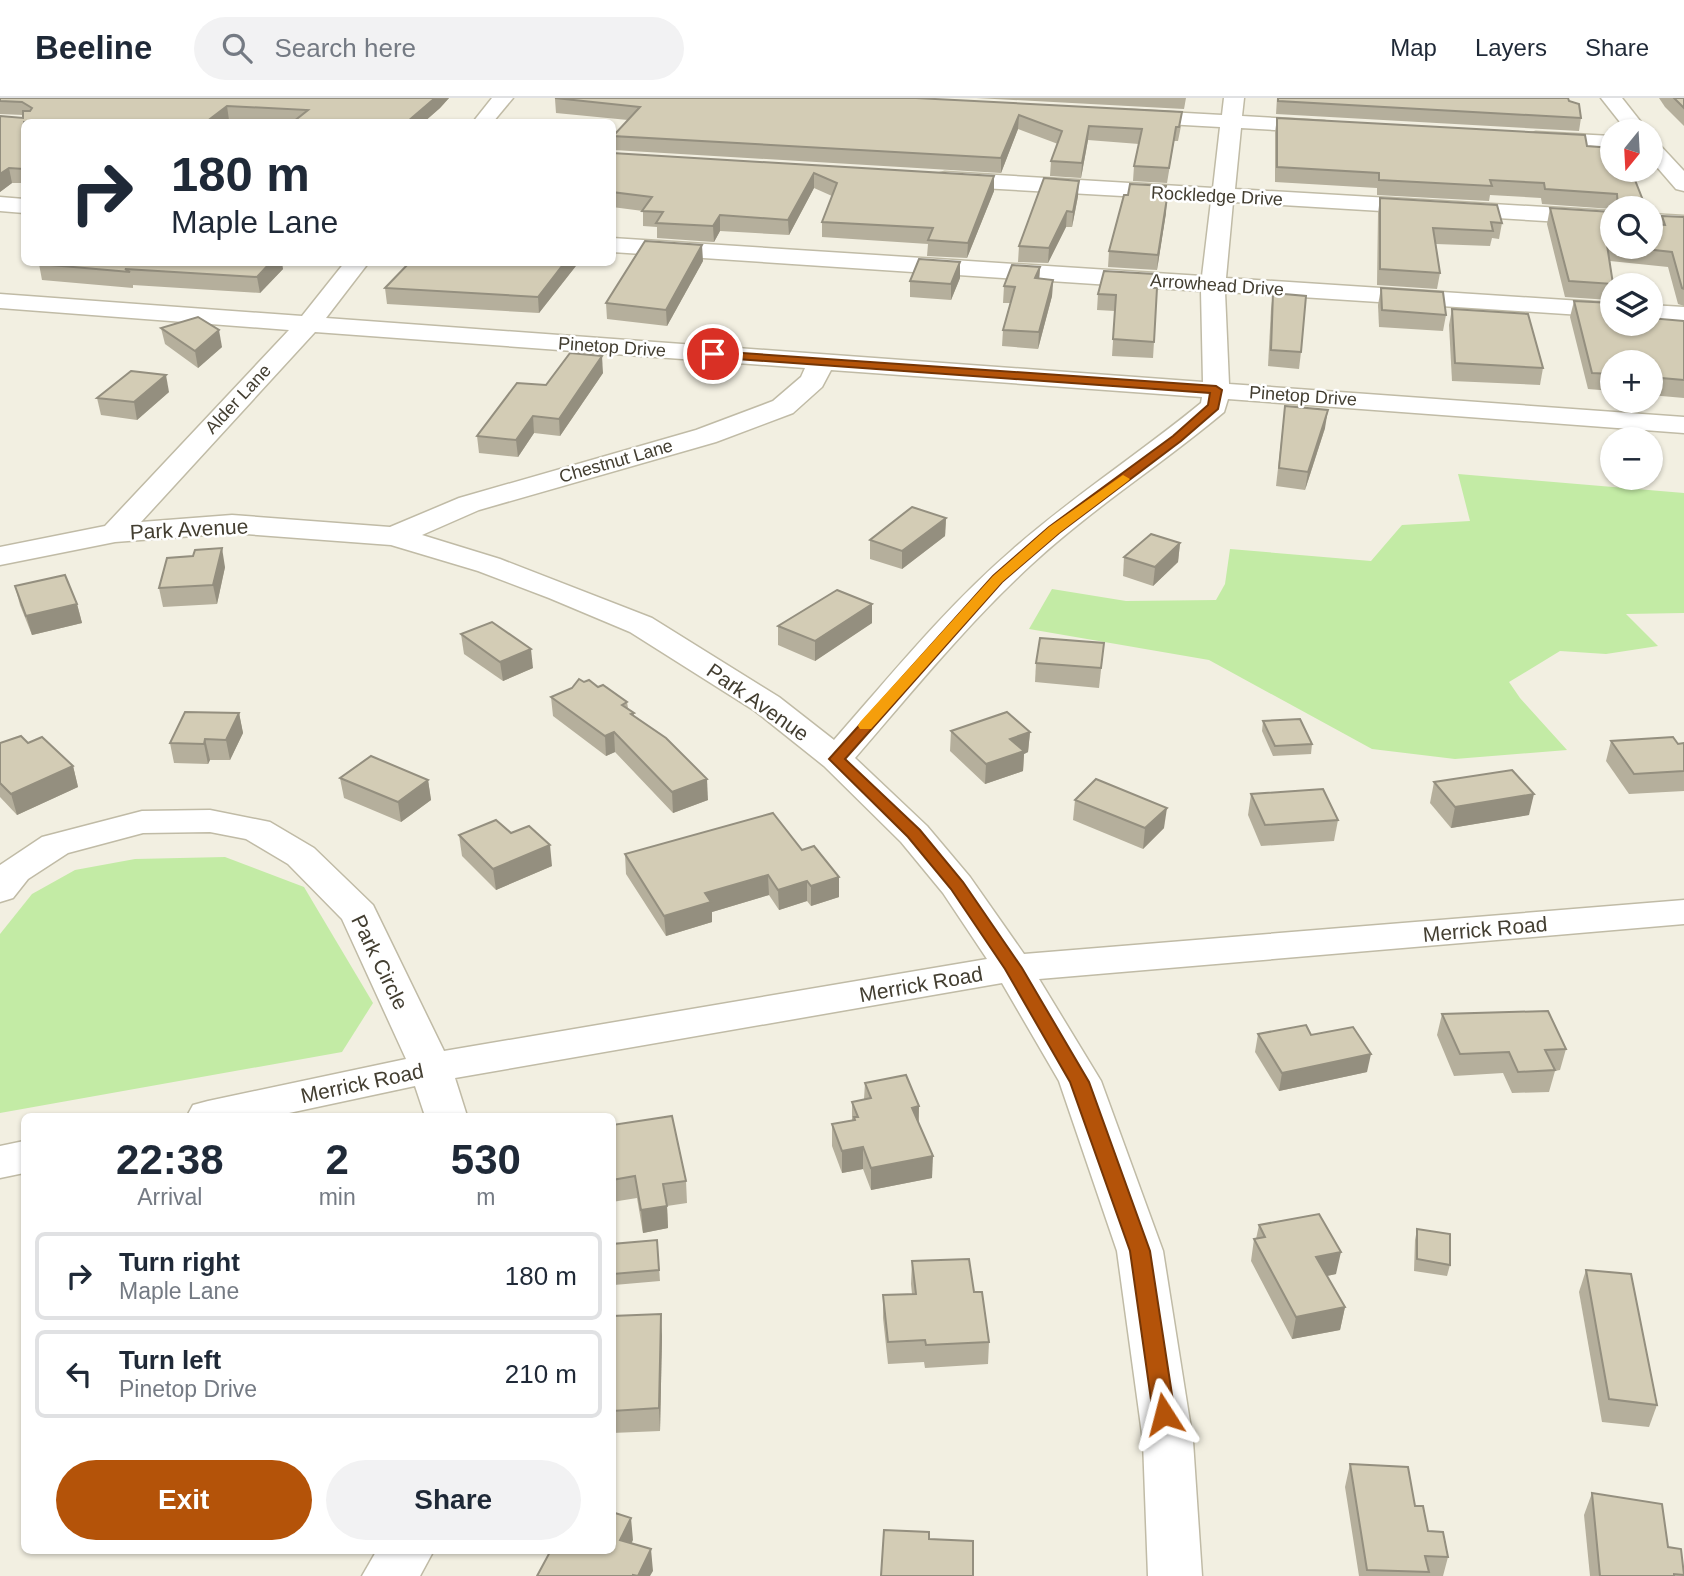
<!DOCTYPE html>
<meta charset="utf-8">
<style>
body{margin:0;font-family:Arial,sans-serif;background:#f2f2f3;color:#1f2937;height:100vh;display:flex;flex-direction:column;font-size:26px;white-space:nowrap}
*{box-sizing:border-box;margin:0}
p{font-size:23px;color:#747a83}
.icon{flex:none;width:38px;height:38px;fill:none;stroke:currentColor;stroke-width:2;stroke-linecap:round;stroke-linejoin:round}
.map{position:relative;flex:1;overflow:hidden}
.panel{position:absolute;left:21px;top:1015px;width:595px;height:441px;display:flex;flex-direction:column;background:#fff;border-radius:10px;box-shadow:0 2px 5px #0004}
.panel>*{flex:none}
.hud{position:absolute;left:21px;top:21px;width:595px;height:147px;border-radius:10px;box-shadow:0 2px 5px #0004;background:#fff;color:#1f2937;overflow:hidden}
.needle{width:46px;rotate:198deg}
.fabs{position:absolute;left:1600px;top:21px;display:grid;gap:14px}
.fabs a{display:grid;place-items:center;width:63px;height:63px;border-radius:50%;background:#fff;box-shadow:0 2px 5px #0004;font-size:35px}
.pin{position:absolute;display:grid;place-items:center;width:60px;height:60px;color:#fff;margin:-30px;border:4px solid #fff;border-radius:50%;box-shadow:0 2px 7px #0007}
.me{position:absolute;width:77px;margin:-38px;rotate:351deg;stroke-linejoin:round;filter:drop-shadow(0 0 5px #0008)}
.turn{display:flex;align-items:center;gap:24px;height:147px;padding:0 35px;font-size:32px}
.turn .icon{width:91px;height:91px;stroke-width:2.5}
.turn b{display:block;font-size:49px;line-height:60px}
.eta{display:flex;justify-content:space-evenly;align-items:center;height:119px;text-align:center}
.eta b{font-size:42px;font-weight:700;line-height:49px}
.action{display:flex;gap:14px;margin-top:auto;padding:14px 35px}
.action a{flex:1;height:80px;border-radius:42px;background:#b45309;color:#fff;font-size:28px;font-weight:700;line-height:80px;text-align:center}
.action a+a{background:#f2f2f3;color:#1f2937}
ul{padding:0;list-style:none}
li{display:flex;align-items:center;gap:21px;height:88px;margin:0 14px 10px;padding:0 21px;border:4px solid #e0e1e3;border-radius:10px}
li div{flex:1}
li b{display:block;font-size:26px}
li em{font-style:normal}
header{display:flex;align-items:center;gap:42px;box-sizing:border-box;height:98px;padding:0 35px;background:#fff;border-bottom:2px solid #e0e1e3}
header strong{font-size:33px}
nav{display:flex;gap:38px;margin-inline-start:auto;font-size:24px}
.search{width:490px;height:63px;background:#f2f2f3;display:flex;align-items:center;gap:18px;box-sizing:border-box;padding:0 24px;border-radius:38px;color:#747a83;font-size:26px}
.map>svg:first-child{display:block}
.green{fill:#c3eba5}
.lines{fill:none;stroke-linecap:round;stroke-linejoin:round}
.street-casing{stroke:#c0bba6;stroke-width:3}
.street{fill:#fff;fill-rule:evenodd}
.wall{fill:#b5af9c}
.shaded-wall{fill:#948f7f}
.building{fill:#d3ccb5;stroke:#948f7f;stroke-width:2}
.route{fill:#b45309;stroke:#753606;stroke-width:2}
.slow{fill:#f59e0b}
.labels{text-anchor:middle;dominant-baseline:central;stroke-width:5;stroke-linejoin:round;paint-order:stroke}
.far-street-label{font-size:18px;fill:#433e31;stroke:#fff}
.street-label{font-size:21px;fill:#433e31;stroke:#fff}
</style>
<header>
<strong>Beeline</strong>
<div class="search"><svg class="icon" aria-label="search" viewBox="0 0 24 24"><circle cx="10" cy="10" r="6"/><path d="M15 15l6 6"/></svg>Search here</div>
<nav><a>Map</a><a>Layers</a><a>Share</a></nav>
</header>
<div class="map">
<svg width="1684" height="1478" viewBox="0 0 1684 1478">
<rect width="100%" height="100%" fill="#f2efe1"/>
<g class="green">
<path d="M1458,376L1684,395V515L1626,516L1658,548L1606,556L1560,553L1509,584L1520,600L1567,652L1455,661L1372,651L1209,562L1029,531L1052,491L1126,503L1216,502L1225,486L1230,451L1371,463L1402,427L1470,423Z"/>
<path d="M225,759L304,789L373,905L342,954L0,1015V836L32,796L75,772L135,761Z"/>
</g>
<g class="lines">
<defs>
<g id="street">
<path d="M492,0H513L493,24H473Z"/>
<path d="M1224,0H1244L1242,18L1324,23L1331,25L1334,29L1331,33L1324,35L1241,30L1235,91L1612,113V127L1233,104L1226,180L1612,205V219L1225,194L1229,286L1684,319V335L1228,301L1224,314C1161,367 1091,411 1031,467C967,526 912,594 855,660L927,728L970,779L1024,856L1684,802V826L1039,881L1101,983L1163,1153L1193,1343L1202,1478H1148L1143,1343L1117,1153L1059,983L1002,885L455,980L467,1018H425L415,988L275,1018H187L193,1007L208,1003L406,961L342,821L288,766L246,741L210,734L143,735L68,755L28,781L13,800L0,804V767L42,739L142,713L210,712L270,724L314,750L373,807L444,953L987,861L943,795L901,744L824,668L755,613L630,534L549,500L478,473L391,447L232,435L115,444L0,467V449L105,428L289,232L0,210V196L302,218L345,164H369L326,220L1203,284L1201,193L612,154V140L1202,178L1211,103L945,88L937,86L934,81L937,76L945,74L1213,90L1220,29L1131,24L1124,22L1121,18L1124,14L1131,12L1222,17ZM315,234L805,270L801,279L773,303L696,332L459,400L390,429L232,417L141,424ZM831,272L1202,299L1201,305C1139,356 1072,399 1012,452C946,509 891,577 834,642L779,599L652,520L500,461L422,437L479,412L716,344L793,315L822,289Z"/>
<path d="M1601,0H1622L1648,33H1627Z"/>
<path d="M1536,34L1612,38V50L1529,44L1526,40L1529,36Z"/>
<path d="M1650,42L1657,44L1684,73V93L1676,91L1650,61Z"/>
<path d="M0,99L24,101V115L0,113Z"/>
<path d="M1650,116L1684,118V132L1650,130Z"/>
<path d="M1650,207L1684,209V223L1650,221Z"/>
<path d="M24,1043V1075L0,1080V1048Z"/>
<path d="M377,1452H434L420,1478H362Z"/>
</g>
</defs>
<use href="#street" class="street-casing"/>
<use href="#street" class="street"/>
</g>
<g class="wall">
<path d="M0,0H449L440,10L424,24H280L229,22L226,24H24V85H12L0,94V18L23,20V17L0,16Z"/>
<path d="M916,0L1181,28L1178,43H1174L1167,85L1133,83L1134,68L1139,46L1088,42L1081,80L1050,78L1051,63L1058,46L1018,31L1001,75L614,52L613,38L628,22L556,15L555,1Z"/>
<path d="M976,0H1186L1184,11Z"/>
<path d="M1277,0H1568L1569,3L1581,20L1579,33L1276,16Z"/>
<path d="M1659,0H1684V28L1665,9Z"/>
<path d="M1277,20L1587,48L1646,110L1612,111L1542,106L1541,100L1490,97L1489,103L1377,97V90L1275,84V34Z"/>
<path d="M612,55L994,78V93L967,160L927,158L928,146L822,139V124L832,98L814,90L789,137L720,133L714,144L657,140V129L643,128V113L612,109Z"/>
<path d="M1166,88L1164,99L1166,115L1157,172L1108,169L1109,153L1128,97Z"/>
<path d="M1078,98L1072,129H1066L1048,165L1018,164L1019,148Z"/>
<path d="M1380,100L1502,125L1499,141L1492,140L1490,148L1436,146L1440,175L1437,191L1377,187L1378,115Z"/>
<path d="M1550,110L1612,114V149H1650L1652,126L1660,127L1662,118L1684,119V208L1678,206L1668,169L1610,163L1613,186L1612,187L1610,202L1565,199L1547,126Z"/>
<path d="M703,163L667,228L607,221L606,205Z"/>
<path d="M410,164H579L539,215L387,206L385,190Z"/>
<path d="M960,164V180L951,202L910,199V183Z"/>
<path d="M39,166L283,171L260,195L133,187V190L42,182Z"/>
<path d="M1040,169L1039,180L1053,182L1052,198L1038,251L1002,248L1003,232L1010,205H1003L1004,188Z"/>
<path d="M1154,176L1152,190L1154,244L1153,260L1112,258L1115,213L1097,212L1098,196Z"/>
<path d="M1381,190L1446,217L1443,233L1379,229L1378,207Z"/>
<path d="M1273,195L1301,254L1299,271L1268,268L1271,211Z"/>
<path d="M1574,203L1612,226L1684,223V300L1650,297V264H1612V293L1588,291L1570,219Z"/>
<path d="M1452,211L1543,270L1540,287L1452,283L1449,227Z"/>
<path d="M161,230L222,249L198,270L165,246Z"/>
<path d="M603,275L560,338L534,335L518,359L479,355L477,338L546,287Z"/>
<path d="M169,294L137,322L101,317L97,300Z"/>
<path d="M1285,308L1325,330L1305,392L1276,388Z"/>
<path d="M946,420L945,438L902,471L870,461V442Z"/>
<path d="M1180,445L1178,464L1153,488L1123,478L1124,459Z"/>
<path d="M225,469L217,506L163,509L159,490Z"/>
<path d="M15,488L77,506L82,525L32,537L20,507Z"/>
<path d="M872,506V525L815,563L778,547V528Z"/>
<path d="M461,536L533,570L503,583L464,556Z"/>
<path d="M1104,545L1099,590L1035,584L1036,565Z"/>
<path d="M584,584L598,589L627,604L628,610L634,615V618L708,702L673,715L615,654L606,658L553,618L551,599Z"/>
<path d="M239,615L243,635L230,662H210L208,666L174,665L170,645Z"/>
<path d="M1263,623L1312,646L1311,656L1273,658L1262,633Z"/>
<path d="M951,633L1030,634L1028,654L1024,656L1023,673L985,686L950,653Z"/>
<path d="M1611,643L1684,645V693L1629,696L1606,663Z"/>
<path d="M0,645H28L73,668L78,689L17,717L0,699Z"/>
<path d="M340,680L428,682L431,702L401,724L344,700Z"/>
<path d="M1434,684L1529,717L1451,730L1430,705Z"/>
<path d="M1251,696L1338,722L1334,743L1261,748L1248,717Z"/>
<path d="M1075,702L1164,730L1143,751L1073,722Z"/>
<path d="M773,715L839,799L811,808L807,803L779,812L769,797L712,814V824L666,838L626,776L625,756Z"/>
<path d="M511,735L552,768L496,792L462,758L459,737Z"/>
<path d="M1442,916L1566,951L1560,972L1555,973L1549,994L1512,995L1503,975L1454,978L1437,937Z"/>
<path d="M1258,936L1311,937L1367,974L1279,993L1255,954Z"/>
<path d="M865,985L919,1008V1025L932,1080L871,1092L863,1071L842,1075L832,1048V1026L852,1022V1004L864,1001Z"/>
<path d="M612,1027L686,1083L687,1105L667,1108L668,1130L643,1135L637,1100L612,1104Z"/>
<path d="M1259,1127L1336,1176L1327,1178L1345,1209L1340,1232L1292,1241L1251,1163L1254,1141H1256Z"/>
<path d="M1417,1131L1450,1167L1447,1178L1414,1173L1415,1142Z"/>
<path d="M657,1142L660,1183L614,1187L612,1169Z"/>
<path d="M912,1163L974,1194L989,1244L988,1266L925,1270L924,1264L888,1266L883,1220V1197L912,1196L911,1186Z"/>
<path d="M1586,1172L1657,1307L1649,1329L1602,1324L1579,1194Z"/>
<path d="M612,1218L662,1238L660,1333L612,1335Z"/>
<path d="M1350,1366L1415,1408L1428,1433L1448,1459L1443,1478H1359L1345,1389Z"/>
<path d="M1592,1395L1668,1449L1684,1478H1590L1584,1417Z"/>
</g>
<g class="shaded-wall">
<path d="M435,0H449L440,10L424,24H407Z"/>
<path d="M227,8L229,22L226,24H206Z"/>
<path d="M1019,17L1018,31L1001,75V60Z"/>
<path d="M1089,28L1088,42L1081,80L1082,65Z"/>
<path d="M9,70L12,85L0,94V76Z"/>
<path d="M814,75V90L789,137L788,122Z"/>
<path d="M994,78V93L967,160L968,145Z"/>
<path d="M1079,83L1078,98L1072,129L1073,114Z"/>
<path d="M1167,100L1166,115L1157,172L1158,157Z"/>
<path d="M1067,113L1066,129L1048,165L1049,150Z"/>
<path d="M720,117V133L714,144L713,128Z"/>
<path d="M702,147L703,163L667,228L666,212Z"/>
<path d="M271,164H282L283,171L260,195L257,179Z"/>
<path d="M565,164H579L539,215L538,199Z"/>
<path d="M960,164V180L951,202V186Z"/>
<path d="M1040,169L1039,185L1035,180Z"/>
<path d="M1053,182L1052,198L1038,251L1039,234Z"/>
<path d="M219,232L222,249L198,270L195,253Z"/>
<path d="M602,258L603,275L560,338L559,321Z"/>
<path d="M166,277L169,294L137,322L134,304Z"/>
<path d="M1328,312L1325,330L1305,392L1308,374Z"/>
<path d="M533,318L534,335L518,359L516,342Z"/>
<path d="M946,420L945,438L902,471V453Z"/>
<path d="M1180,445L1178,464L1153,488L1155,469Z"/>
<path d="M222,450L225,469L217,506L213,487Z"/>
<path d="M77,506L82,525L32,537L26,518Z"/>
<path d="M872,506V525L815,563V543Z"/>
<path d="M531,551L533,570L503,583L500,564Z"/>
<path d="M239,615L243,635L230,662L226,642Z"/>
<path d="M614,634L615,654L606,658L605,638Z"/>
<path d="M1030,634L1028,654L1024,656L1023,673L985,686L986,666L1010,641Z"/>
<path d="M205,641L210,662L208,666L204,646Z"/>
<path d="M73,668L78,689L17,717L11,696Z"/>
<path d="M707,681L708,702L673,715L672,694Z"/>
<path d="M428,682L431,702L401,724L398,704Z"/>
<path d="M1534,696L1529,717L1451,730L1455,709Z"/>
<path d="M1167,710L1164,730L1143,751L1145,730Z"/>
<path d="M550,747L552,768L496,792L493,771Z"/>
<path d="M768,777L769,797L712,814V824L666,838L664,818L705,795Z"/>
<path d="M839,779V799L811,808V788Z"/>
<path d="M807,783V803L779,812L778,792Z"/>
<path d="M1371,956L1367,974L1279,993L1282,975Z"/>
<path d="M919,1008L918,1030L912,1010Z"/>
<path d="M863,1049V1071L842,1075V1053Z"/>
<path d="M933,1058L932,1080L871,1092V1070Z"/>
<path d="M667,1108L668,1130L643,1135L641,1112Z"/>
<path d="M1341,1154L1336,1176L1312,1181L1316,1159Z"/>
<path d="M1345,1209L1340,1232L1292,1241L1296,1219Z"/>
<path d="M661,1216L662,1238L660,1333L659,1310Z"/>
<path d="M631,1420L633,1442L623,1464L620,1442Z"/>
<path d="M651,1451L653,1473L650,1478H638Z"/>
</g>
<g class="building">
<path d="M0,0H435L407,24H293L308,12L227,8L206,24H24V71L9,70L0,76V18L23,20V13H30L32,10L22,4L0,3Z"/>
<path d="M555,0H916L1182,14L1179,29H1176L1169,70L1134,68L1142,31L1089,28L1082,65L1051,63L1062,33L1019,17L1001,60L613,38L640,9Z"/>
<path d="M1278,0H1568L1569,3L1579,6L1581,20L1278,3Z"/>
<path d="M1674,0H1684V10Z"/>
<path d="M1277,20L1585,37L1587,48L1612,50V72H1631L1646,110H1618L1617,96L1545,91L1544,85L1490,82L1492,88L1379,82V75L1277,69Z"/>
<path d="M612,55L994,78L968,145L928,142L933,130L822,124L837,85L814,75L788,122L720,117L713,128L656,125L663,114L642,113L652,99L612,94Z"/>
<path d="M1044,80L1079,83L1073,114L1067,113L1049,150L1019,148Z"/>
<path d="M1130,86L1166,88L1163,99L1167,100L1158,157L1109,153L1124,97H1128Z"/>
<path d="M1380,100L1497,107L1502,125L1491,124L1493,133L1433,130L1440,175L1380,171Z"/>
<path d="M1550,110L1612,114V147H1607L1613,186L1569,183Z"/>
<path d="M1662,118L1684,119V191L1682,190L1672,154L1626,149H1650V122L1652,126L1665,127Z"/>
<path d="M645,143L702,147L666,212L606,205Z"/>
<path d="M919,161L960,164L951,186L910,183Z"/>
<path d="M41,164H271L257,179L125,171L130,174L39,166Z"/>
<path d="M410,164H565L538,199L385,190Z"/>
<path d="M1012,167L1040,169L1035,180L1053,182L1039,234L1003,232L1015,189L1004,188Z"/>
<path d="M1104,173L1154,176L1151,190H1157L1154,244L1113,241L1116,197L1098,196Z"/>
<path d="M1381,190L1443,194L1446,217L1382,212Z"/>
<path d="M1273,195L1306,198L1301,254L1271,252Z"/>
<path d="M1574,203L1612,205V226H1650V220L1684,223V282L1650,279V264H1612V276L1592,275Z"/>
<path d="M1452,211L1528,216L1543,270L1455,265Z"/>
<path d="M198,219L219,232L195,253L161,230Z"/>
<path d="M570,255L602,258L559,321L533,318L516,342L477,338L517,285L546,287Z"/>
<path d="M131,273L166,277L134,304L97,300Z"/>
<path d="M1285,308L1328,312L1308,374L1279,370Z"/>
<path d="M912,409L946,420L902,453L870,442Z"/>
<path d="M1151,436L1180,445L1155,469L1124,459Z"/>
<path d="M222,450L213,487L159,490L167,460L193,458L195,452Z"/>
<path d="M65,477L77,506L26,518L15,488Z"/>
<path d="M837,492L872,506L815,543L778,528Z"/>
<path d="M492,524L531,551L500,564L461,536Z"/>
<path d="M1040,540L1104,545L1101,570L1036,565Z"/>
<path d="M579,581L584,584L589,582L598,589L603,587L627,604L622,607L634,615L631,616L666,640L707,681L672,694L614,634L605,638L551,599L572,590Z"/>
<path d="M185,614L239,615L226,642L205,641L204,646L170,645Z"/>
<path d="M1007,614L1030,634L1010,641L1024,653L986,666L951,633Z"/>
<path d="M1300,621L1312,646L1275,648L1263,623Z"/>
<path d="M21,638L28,645L42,639L73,668L11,696L0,685V645Z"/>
<path d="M1673,639L1678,646L1684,645V673L1634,676L1611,643Z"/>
<path d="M371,658L428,682L398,704L340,680Z"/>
<path d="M1512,672L1534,696L1455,709L1434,684Z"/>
<path d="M1096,681L1167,710L1145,730L1075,702Z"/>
<path d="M1323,691L1338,722L1265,727L1251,696Z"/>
<path d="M773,715L802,752L814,748L839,779L811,788L807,783L778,792L768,777L705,795L711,804L664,818L625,756Z"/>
<path d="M496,722L511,735L529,728L550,747L493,771L459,737Z"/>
<path d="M1548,913L1566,951L1545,952L1555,972L1518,974L1509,954L1460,956L1442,916Z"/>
<path d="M1306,927L1311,937L1353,929L1371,956L1282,975L1258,936Z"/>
<path d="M906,977L919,1008L912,1010L933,1058L871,1070L863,1049L842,1053L832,1026L855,1022L854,1019H858L852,1004L871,1000L865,985Z"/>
<path d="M672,1018L686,1083L663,1086L667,1108L641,1112L635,1078L612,1082V1027Z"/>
<path d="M1319,1116L1341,1154L1316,1159L1345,1209L1296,1219L1254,1141L1265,1139L1259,1127Z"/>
<path d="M1417,1131L1450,1136V1167L1417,1161Z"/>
<path d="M657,1142L659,1172L613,1176L612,1146Z"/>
<path d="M969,1161L974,1194H982L989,1244L926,1247L925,1242L888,1244L883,1197L916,1196L912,1163Z"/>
<path d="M1586,1172L1631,1176L1657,1307L1609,1301Z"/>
<path d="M661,1216L659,1310L612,1313V1218Z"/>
<path d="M1350,1366L1408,1369L1415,1408H1423L1428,1433L1443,1434L1448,1459L1425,1458L1429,1474L1367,1472Z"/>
<path d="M1592,1395L1662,1406L1668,1449L1681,1451L1684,1477L1674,1476V1478H1600Z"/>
<path d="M612,1414L631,1420L620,1442L651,1451L638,1478L633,1477V1478H537L551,1452H612Z"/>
<path d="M884,1432L929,1434V1441L973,1443V1478H881Z"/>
</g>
<path class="route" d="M713,253L1216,288L1222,292L1218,311L1181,343L1059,435L1002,484L845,661L920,732L963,784L1022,870L1089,984L1150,1153L1175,1316L1172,1322L1164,1324L1156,1322L1153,1316L1130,1153L1070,984L1005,871L951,791L908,739L829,661L993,478L1049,429L1173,338L1208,307L1210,295L709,259V254Z"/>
<path class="slow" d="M1123,377L1130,381L1128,383L1059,435L1002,484L871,631H860L858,628L860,624L993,478L1049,429Z"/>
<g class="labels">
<g class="far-street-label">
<text transform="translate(1217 98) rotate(3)">Rockledge Drive</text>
<text transform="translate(1217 187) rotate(4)">Arrowhead Drive</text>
<text transform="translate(612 249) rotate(4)">Pinetop Drive</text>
<text transform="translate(1303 298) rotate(4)">Pinetop Drive</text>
<text transform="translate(238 301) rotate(-47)">Alder Lane</text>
<text transform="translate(616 363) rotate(-16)">Chestnut Lane</text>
</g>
<g class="street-label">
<text transform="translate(189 431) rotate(-3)">Park Avenue</text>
<text transform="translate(758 604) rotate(35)">Park Avenue</text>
<text transform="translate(1485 831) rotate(-5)">Merrick Road</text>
<text transform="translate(380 864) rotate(64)">Park Circle</text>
<text transform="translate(921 886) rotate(-10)">Merrick Road</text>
<text transform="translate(362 985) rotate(-12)">Merrick Road</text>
</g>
</g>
</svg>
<div class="fabs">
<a><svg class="needle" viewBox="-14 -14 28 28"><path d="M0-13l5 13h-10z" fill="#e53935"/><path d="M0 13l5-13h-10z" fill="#747a83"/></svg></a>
<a><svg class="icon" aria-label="search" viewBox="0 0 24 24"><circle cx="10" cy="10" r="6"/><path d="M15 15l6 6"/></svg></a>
<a><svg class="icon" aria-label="layers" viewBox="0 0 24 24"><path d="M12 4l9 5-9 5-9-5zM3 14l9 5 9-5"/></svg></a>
<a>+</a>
<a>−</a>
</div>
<div class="pin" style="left:713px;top:256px;background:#d93025"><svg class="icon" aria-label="arrive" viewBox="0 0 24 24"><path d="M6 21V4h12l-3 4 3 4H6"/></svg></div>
<svg class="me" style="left:1164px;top:1316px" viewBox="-20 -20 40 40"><path d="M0-17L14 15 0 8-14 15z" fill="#b45309" stroke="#fff" stroke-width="4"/></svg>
<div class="hud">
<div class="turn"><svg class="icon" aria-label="right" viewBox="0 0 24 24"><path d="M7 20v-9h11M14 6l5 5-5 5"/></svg><div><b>180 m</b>Maple Lane</div></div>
</div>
<section class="panel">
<div class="eta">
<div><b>22:38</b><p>Arrival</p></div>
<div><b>2</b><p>min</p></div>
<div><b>530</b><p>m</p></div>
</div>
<ul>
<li><svg class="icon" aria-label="right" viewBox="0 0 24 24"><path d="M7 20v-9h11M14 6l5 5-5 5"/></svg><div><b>Turn right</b><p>Maple Lane</p></div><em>180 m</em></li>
<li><svg class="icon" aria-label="left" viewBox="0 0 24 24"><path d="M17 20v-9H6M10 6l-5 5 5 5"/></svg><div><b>Turn left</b><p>Pinetop Drive</p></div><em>210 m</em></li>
</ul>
<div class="action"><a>Exit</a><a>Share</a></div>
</section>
</div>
